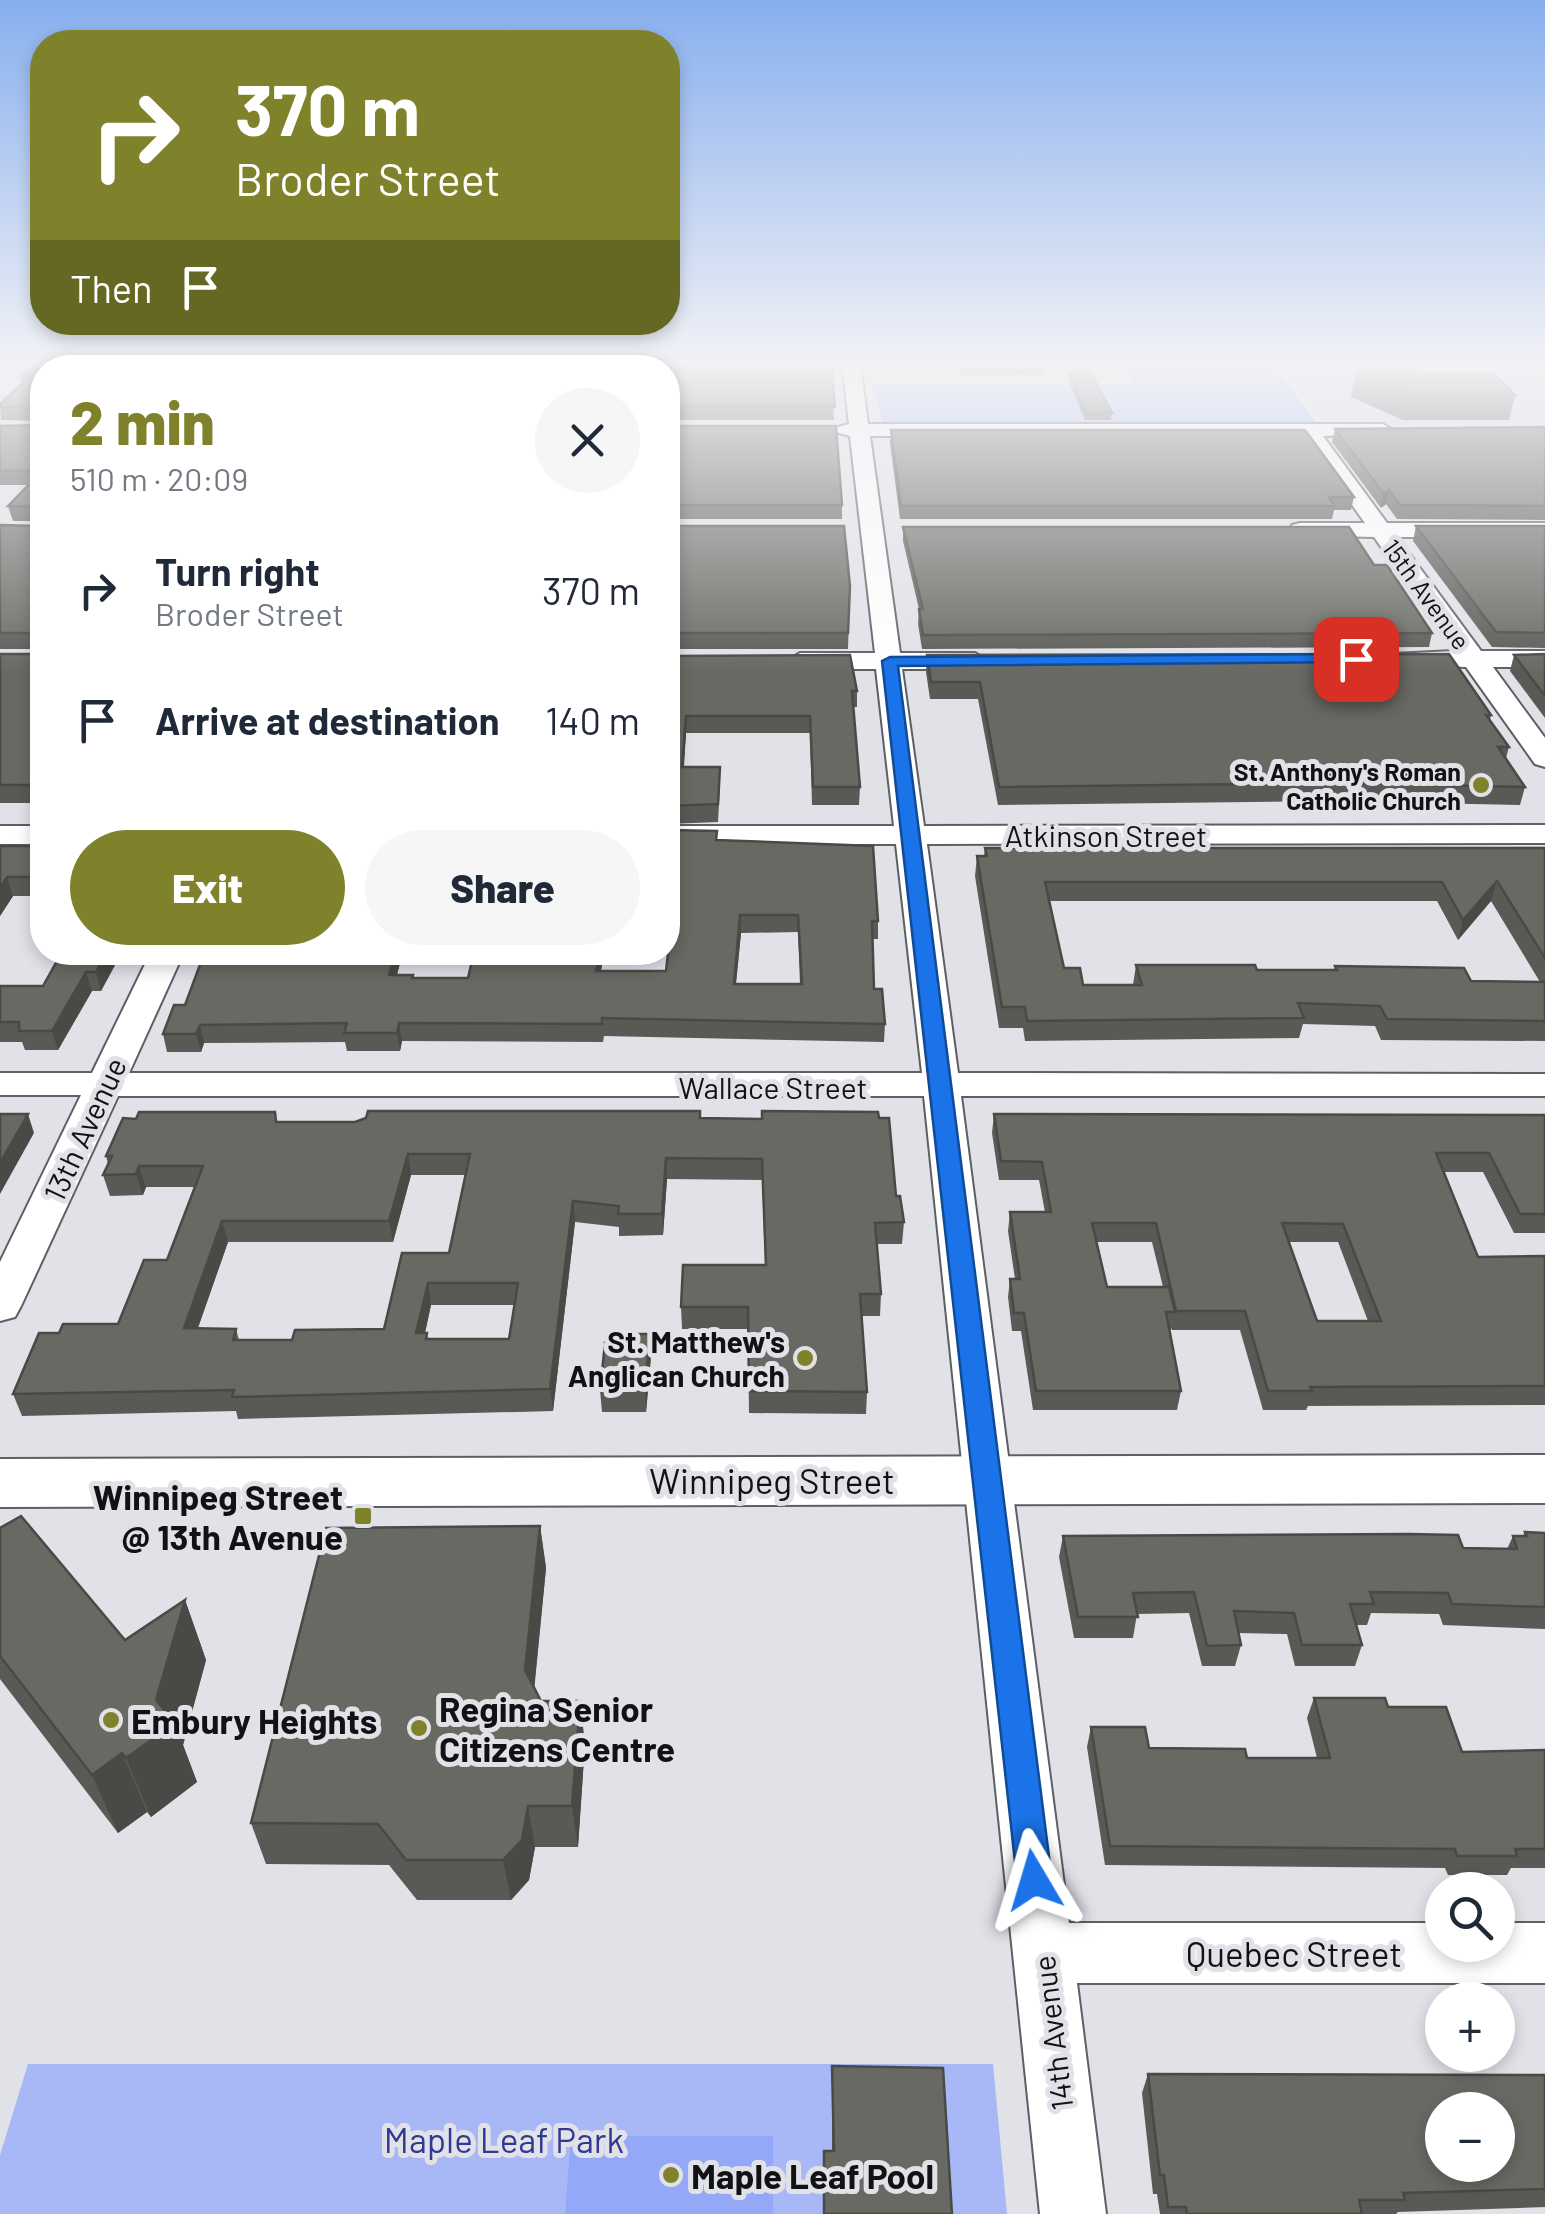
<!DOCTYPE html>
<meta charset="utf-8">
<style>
body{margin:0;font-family:Barlow,sans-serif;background:#f6f6f7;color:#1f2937;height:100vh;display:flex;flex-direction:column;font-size:38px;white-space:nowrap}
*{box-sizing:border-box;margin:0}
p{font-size:32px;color:#747a83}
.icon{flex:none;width:55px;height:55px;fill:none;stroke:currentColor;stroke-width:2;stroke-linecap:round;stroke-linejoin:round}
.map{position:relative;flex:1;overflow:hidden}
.drawer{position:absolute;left:30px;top:355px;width:650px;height:610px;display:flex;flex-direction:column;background:#fff;border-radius:40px;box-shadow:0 5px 15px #0003}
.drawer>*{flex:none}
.hud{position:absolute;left:30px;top:30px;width:650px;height:305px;border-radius:40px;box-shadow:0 5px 15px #0003;background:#7f822b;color:#fff;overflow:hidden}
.controls{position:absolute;left:1425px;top:1872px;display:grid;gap:20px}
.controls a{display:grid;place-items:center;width:90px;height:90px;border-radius:50%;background:#fff;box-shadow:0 5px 15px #0003;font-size:50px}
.pin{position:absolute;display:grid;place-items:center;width:85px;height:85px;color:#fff;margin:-42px;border-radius:20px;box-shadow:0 5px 15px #0006}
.me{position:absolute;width:110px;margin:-55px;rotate:353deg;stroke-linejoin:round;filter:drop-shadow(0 0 8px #0008)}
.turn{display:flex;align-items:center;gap:35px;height:210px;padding:0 40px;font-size:45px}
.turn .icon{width:130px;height:130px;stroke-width:2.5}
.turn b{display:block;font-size:70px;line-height:85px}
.then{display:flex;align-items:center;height:95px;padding:0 40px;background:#0003;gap:20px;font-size:38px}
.round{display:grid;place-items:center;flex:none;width:105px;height:105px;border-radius:52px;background:#f6f6f7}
.overview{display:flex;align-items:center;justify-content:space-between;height:170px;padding:0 40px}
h1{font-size:60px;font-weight:800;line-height:75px;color:#7f822b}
.action{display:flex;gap:20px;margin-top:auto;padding:20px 40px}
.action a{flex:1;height:115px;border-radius:60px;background:#7f822b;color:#fff;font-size:40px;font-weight:800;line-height:115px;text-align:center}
.action a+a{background:#f6f6f7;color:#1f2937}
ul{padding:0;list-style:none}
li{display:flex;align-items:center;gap:30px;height:130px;padding:0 40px}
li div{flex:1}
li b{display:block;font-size:38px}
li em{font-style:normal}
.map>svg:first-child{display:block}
.built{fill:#d3d7e4}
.green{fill:#a8b8f7}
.water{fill:#95a7f7}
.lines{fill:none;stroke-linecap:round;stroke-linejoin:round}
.minor-casing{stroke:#5e5f65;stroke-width:4}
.tertiary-casing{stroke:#5e5f65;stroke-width:4}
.primary-casing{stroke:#c1c1c2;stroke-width:5}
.minor{fill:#fff;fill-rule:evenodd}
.tertiary{fill:#fff;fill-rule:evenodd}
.primary{fill:#e0e6fc;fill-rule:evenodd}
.wall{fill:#595a55;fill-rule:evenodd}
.shaded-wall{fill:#494a45}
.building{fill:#686963;stroke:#494a45;stroke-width:2.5;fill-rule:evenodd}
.route{fill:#1a73e8;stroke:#114b97;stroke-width:2.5}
.poi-dot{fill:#7f822b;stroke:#e1e2e8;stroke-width:4}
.labels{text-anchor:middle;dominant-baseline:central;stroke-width:10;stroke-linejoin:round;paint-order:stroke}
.far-street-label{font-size:25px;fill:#111214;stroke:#e1e2e8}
.far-poi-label{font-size:25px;font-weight:bold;fill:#111214;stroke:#e1e2e8;text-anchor:end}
.street-label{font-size:30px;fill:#111214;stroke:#e1e2e8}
.poi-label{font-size:30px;font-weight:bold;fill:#111214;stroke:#e1e2e8;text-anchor:end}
.near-street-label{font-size:35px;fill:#111214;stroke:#e1e2e8}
.near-poi-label{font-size:35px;font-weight:bold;fill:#111214;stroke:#e1e2e8;text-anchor:start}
.near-park-label{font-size:35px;fill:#313995;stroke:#e1e2e8}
</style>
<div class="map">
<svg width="1545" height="2214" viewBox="0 0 1545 2214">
<rect width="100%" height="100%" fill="#e1e2e8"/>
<path class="built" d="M1279,363H1533L1545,374V424L1325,425Z"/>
<g class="green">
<path d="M1124,363H1244L1280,373L1318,425L883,424L872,385L1133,384Z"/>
<path d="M28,2064H993L1007,2214H0V2155Z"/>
</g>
<path class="water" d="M571,2136H773V2214H565Z"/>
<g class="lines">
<defs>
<g id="minor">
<path d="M842,363H860L868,424H1383L1393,430L1390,434L1323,436L1387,523H1545V537H1397L1481,651H1545V667H1493L1545,738V767L1535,764L1466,667L1391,664L1387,659L1391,654L1455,651L1374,537L1292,535V525L1300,523H1365L1303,436H870L900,653H975L988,661L975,669H902L924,826L1545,825V843L927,844L958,1073L1545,1074V1096H961L1069,1923H1442V1945H1498V1923H1545V1983H1077L1106,2214H1040L924,1096H118L21,1306L15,1317L0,1321V1262L81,1095H0V1073H92L151,952H184L129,1073H922L896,844H668V826H894L876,669H800L787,661L800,653H875L850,436L828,430L849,424Z"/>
<path d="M1252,363H1270L1271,365L1262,370Z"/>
<rect x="0" y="826" width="42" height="18"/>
</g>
<path id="tertiary" d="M1545,1455V1503L0,1507V1459Z"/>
<path id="primary" d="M12,363H41L10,395L0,397V374Z"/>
</defs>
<use href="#minor" class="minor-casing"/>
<use href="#tertiary" class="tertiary-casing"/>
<use href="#primary" class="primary-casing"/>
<use href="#minor" class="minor"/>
<use href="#tertiary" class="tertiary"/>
<use href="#primary" class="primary"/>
</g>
<g class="wall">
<path d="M34,363H831L834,420H668V422V368H42V803H0V654H40V649H0V525L41,526V521H13L8,506L28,485H0V426L41,425V421L1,420L0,404L22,384L19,376Z"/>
<path d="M957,363H1052L1043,375H960Z"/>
<path d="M1356,373L1515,395L1509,420H1403L1351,397Z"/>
<path d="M1070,375L1112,413L1111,420H1085L1069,382Z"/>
<path d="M668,426L842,505V519H668V522Z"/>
<path d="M1545,427V520L1397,519L1386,504L1381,508L1332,442L1335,429Z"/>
<path d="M891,430L1354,497L1351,510H1334L1332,519H900L890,443Z"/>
<path d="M668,526L850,586L848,649H668V652Z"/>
<path d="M1416,526H1545V648L1492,647L1413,541Z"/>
<path d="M903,527L1374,565L1432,633L1429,647L922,649L918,624L919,609L903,541Z"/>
<path d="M1545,654V718L1510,671L1514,655Z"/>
<path d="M927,655L1491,715L1490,720L1509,747L1506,758L1525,787L1520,805L1330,801L998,805L978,699H930L926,672Z"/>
<path d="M668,656L857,691V707H853L860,787L859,805H812L810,733H686L684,767L720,785L718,822L668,824Z"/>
<path d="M668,830L717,840L878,921V939H873L874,989L885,1024L884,1042L604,1036L603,1042L402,1041L400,1051H347L345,1042L204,1043L201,1052H167L163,1034L185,1005L201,961L200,952H403L397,975H413L414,978H468L604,952L601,971H666L670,937H668ZM798,932L800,984H736L741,933Z"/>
<path d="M0,846H42V896H13L0,916Z"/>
<path d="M985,848H1545V1041L1381,1040L1375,1026L1303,1024L1299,1038L1025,1041L1023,1028H999L975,876L977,856H984ZM1049,901H1437L1458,940L1491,901L1540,982L1471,981L1335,966L1334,970H1257L1136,965L1133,985H1083L1064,968Z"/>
<path d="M62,952H122L101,991H92L58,1050H25L22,1042H0V986H43Z"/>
<path d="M275,1112L277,1122L701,1118L896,1196L904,1222L902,1244H877L881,1294L880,1316H862L867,1392L866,1414L749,1413L748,1329H682L681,1307L765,1265L762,1180L667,1179L663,1235L619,1236V1227L575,1222L553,1411L238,1419L236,1411L22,1416L13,1394L59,1333L118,1324L167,1260L194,1187H146L143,1195L110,1196L103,1175L108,1164L106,1156L136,1119ZM411,1175H466L449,1253L384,1329L292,1340H239L236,1329L198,1328L228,1242H393ZM431,1305H515L509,1339H428L427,1333H425Z"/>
<path d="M994,1114L1545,1115V1233H1514L1483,1172H1443L1478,1257L1545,1256V1405L1308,1406L1306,1410H1263L1240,1330H1172V1328L1171,1330H1169L1181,1391L1177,1410H1033L1021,1331H1012L1008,1297L1010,1279H1015L1008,1231L1010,1212H1045L1039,1180H999L992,1133ZM1097,1242H1152L1163,1287H1107ZM1289,1242H1338L1368,1321H1317Z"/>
<path d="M651,1356L646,1412H602L600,1390Z"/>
<path d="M540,1526L546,1568L534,1688L541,1701L585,1743L578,1847H535L529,1880L511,1900H417L389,1865L266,1864L251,1823Z"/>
<path d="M0,1528L125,1640L185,1600L206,1660L183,1745L197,1782L151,1817L147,1812L118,1833L0,1679Z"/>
<path d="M1525,1532L1545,1533V1629L1443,1625L1439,1614L1371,1613L1367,1625H1356L1362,1645L1355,1666H1295L1287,1634L1238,1633L1241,1645L1235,1666H1202L1189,1613L1137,1614L1133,1638H1074L1059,1557L1063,1536L1507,1549L1513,1536H1523Z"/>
<path d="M1314,1698L1388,1707L1462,1752L1545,1750V1868H1511L1507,1875H1448L1445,1868L1105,1865L1087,1747L1091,1727L1149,1748L1247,1758H1317L1307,1718Z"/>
<path d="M832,2066L952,2214H823L824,2151H832Z"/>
<path d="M1148,2074L1545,2075V2207L1398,2212L1396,2214H1160L1157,2194H1153L1142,2093Z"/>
</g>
<g class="shaded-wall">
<path d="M1045,363H1052L1043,375Z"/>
<path d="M1389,490L1386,504L1381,508L1384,494Z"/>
<path d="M686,716V733L682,785V767Z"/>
<path d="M7,877L13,896L0,916V888Z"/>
<path d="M1497,881L1491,901L1458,940L1463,920Z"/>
<path d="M740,915L741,933L734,1002V984Z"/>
<path d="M106,952H122L101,991L96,972Z"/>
<path d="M395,952H403L392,992L389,975Z"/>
<path d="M600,952H604L598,989L596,971Z"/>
<path d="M86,972L92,991L58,1050L52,1031Z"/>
<path d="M399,1023L402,1041L400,1051L397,1033Z"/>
<path d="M200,1025L204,1043L201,1052L196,1034Z"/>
<path d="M28,1114L34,1133L0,1194V1163Z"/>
<path d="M408,1154L411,1175L393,1242L389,1221Z"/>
<path d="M666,1158L667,1179L663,1235L662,1214Z"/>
<path d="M139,1166L146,1187L143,1195L136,1174Z"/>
<path d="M573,1201L575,1222L553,1411L550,1389Z"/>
<path d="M222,1221L228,1242L190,1350L184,1328Z"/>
<path d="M428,1283L431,1305L420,1355L416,1333Z"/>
<path d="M650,1334L651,1356L646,1412L645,1390Z"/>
<path d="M540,1526L546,1568L532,1712L525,1670Z"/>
<path d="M185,1600L206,1660L183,1745L197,1782L151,1817L126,1758L156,1700Z"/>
<path d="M580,1701L585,1743L578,1847L572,1806Z"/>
<path d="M122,1753L147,1812L118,1833L92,1775Z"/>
<path d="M528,1806L535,1847L529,1880L511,1900L503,1860Z"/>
</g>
<g class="building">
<path d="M34,363H831L835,407H668V368H42V785H0V654H40V633H0V525L41,526V507L8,506L42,471H0V426L41,425V408L0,407V404L30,376H19Z"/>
<path d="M1360,363H1391L1420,374H1494L1515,395H1408L1356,373Z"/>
<path d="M1087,366L1112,413H1086L1070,375Z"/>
<path d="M668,426H836L842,505H668Z"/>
<path d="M1545,427V506L1400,505L1389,490L1384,494L1335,429Z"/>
<path d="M891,430H1305L1354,497H1329L1335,506H901Z"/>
<path d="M668,526H844L850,586L848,633H668Z"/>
<path d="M1416,526H1545V633L1496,632Z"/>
<path d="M903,527H1349L1374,565H1387L1432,633L923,635L919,609H923Z"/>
<path d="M1449,654L1491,715H1486L1509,747H1498L1525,787L1334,783L999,787L980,682H931L927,655Z"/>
<path d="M1545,654V696L1514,655Z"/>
<path d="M850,655L857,691H852L860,787H813L810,716H686L682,767H720L718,804L668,806V656Z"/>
<path d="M668,830L717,831L716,840L873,846L878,921H872L874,989H882L885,1024L602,1018V1024L399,1023L397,1033H344L347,1023L200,1025L196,1034H163L174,1005H185L204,954H200V952H395L389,975H413L412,978H468L474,952H600L596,971H666L672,919H668ZM740,915H798L802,984H734Z"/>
<path d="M0,846H42V877H7L0,888Z"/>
<path d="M985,848H1545V958L1497,881L1463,920L1442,882H1045L1064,968H1080L1083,985H1142L1136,965H1255L1257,970H1337L1335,966L1464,968L1471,981L1545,982V1021L1387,1019L1380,1006L1298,1003L1304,1018L1027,1021L1025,1007H1002L977,856H987Z"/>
<path d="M62,952H106L96,972H86L52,1031H19V1022H0V986H43Z"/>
<path d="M368,1111H700V1118L762,1119V1111L878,1112L879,1118H889L896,1196H900L904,1222L875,1223L881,1294H860L867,1392L749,1391L748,1307H681L683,1265H766L762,1159L666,1158L662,1214H618L619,1206L573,1201L550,1389L232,1397L234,1390L13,1394L39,1333H59L63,1324H118L144,1260H167L203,1166H139L136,1174L103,1175L112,1156H106L123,1118L136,1119L139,1112H275L276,1122H355L366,1118ZM408,1154H470L449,1253H402L384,1329L295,1330L292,1340H233L236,1329L184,1328L222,1221H389ZM428,1283H518L509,1339H426L427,1333H416Z"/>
<path d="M0,1114H28L0,1163Z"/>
<path d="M994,1114L1545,1115V1214H1520L1489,1153H1436L1478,1257L1545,1256V1386L1310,1387L1312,1391H1268L1245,1311H1176L1156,1223H1092L1107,1287H1169L1175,1312H1166L1181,1391H1036L1024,1313H1014L1010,1279H1020L1010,1212H1051L1042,1162L1001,1161ZM1282,1223L1343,1224L1381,1321H1317Z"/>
<path d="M606,1334H650L645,1390H600Z"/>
<path d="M21,1516L125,1640L185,1600L156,1700L175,1723L126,1758L122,1753L92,1775L0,1656V1528Z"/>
<path d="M540,1526L525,1670L541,1701H580L572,1806H528L522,1840L503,1860H406L378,1824L251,1823L326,1528Z"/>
<path d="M1525,1532L1545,1533V1607L1452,1604L1448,1593L1370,1592L1374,1604H1350L1362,1645H1302L1294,1613L1234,1611L1241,1645L1207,1646L1194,1592L1133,1593L1138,1617H1078L1063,1536L1409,1534L1458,1535L1463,1548L1517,1549L1513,1536H1527Z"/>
<path d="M1314,1698H1385L1388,1707H1446L1462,1752L1545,1750V1849H1515L1517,1856H1457L1455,1849L1110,1846L1091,1727H1145L1149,1748L1245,1749L1247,1758H1330Z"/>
<path d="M832,2066L943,2068L952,2214H824V2151H834Z"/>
<path d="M1148,2074L1545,2075V2189L1403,2193L1405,2200H1359L1362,2214H1187L1186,2207H1168L1164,2175H1160ZM1442,2110H1498V2165H1442Z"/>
</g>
<linearGradient id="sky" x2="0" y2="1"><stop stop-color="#87afee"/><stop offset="0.54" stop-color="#f2f2f5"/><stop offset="1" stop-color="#f2f2f5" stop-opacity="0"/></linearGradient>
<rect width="1545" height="673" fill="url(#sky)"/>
<path class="route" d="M1356,654L1362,656V662L898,666L1052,1880L1047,1892L1034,1897L1022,1892L1017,1880L882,661L890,657Z"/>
<g class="poi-dot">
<circle cx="1481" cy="785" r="10"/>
<circle cx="805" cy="1358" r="10"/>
<rect x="353" y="1506" width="20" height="20" rx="5"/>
<circle cx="111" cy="1720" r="10"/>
<circle cx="419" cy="1728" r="10"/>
<circle cx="671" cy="2175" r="10"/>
</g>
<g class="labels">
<g class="far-street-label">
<text transform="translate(1427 594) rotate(54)">15th Avenue</text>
</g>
<g class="far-poi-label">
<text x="1461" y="771">St. Anthony's Roman<tspan x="1461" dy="29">Catholic Church</tspan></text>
</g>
<g class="street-label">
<text x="1106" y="835">Atkinson Street</text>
<text x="773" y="1087">Wallace Street</text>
<text transform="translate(84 1129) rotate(-65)">13th Avenue</text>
<text transform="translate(1052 2033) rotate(-97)">14th Avenue</text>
</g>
<g class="poi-label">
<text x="785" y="1341">St. Matthew's<tspan x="785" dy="34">Anglican Church</tspan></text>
</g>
<g class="near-street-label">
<text x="772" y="1480">Winnipeg Street</text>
<text x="1294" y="1953">Quebec Street</text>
</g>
<g class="near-poi-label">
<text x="343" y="1496" text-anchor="end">Winnipeg Street<tspan x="343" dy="40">@ 13th Avenue</tspan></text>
<text x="439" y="1708">Regina Senior<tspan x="439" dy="40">Citizens Centre</tspan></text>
<text x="131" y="1720">Embury Heights</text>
<text x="691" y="2175">Maple Leaf Pool</text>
</g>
<g class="near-park-label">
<text x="504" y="2139">Maple Leaf Park</text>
</g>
</g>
</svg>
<div class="controls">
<a><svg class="icon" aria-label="search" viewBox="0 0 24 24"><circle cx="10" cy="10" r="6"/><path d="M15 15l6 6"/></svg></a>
<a>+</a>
<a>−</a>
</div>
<div class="pin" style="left:1356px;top:659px;background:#d93025"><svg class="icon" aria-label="arrive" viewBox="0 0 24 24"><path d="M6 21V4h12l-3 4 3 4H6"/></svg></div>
<svg class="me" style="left:1034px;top:1880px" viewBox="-20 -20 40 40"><path d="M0-17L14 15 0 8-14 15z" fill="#1a73e8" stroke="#fff" stroke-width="4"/></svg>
<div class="hud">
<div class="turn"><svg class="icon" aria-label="right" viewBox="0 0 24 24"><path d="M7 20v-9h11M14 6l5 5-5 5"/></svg><div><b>370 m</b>Broder Street</div></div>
<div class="then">Then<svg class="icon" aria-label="arrive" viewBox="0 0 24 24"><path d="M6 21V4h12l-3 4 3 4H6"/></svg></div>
</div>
<section class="drawer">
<div class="overview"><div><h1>2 min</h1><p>510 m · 20:09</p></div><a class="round"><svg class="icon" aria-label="close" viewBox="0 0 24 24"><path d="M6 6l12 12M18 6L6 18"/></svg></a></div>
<ul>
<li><svg class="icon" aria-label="right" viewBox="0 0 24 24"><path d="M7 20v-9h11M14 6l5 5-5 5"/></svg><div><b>Turn right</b><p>Broder Street</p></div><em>370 m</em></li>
<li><svg class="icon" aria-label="arrive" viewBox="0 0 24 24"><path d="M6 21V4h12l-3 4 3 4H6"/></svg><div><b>Arrive at destination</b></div><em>140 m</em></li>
</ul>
<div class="action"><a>Exit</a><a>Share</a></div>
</section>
</div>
